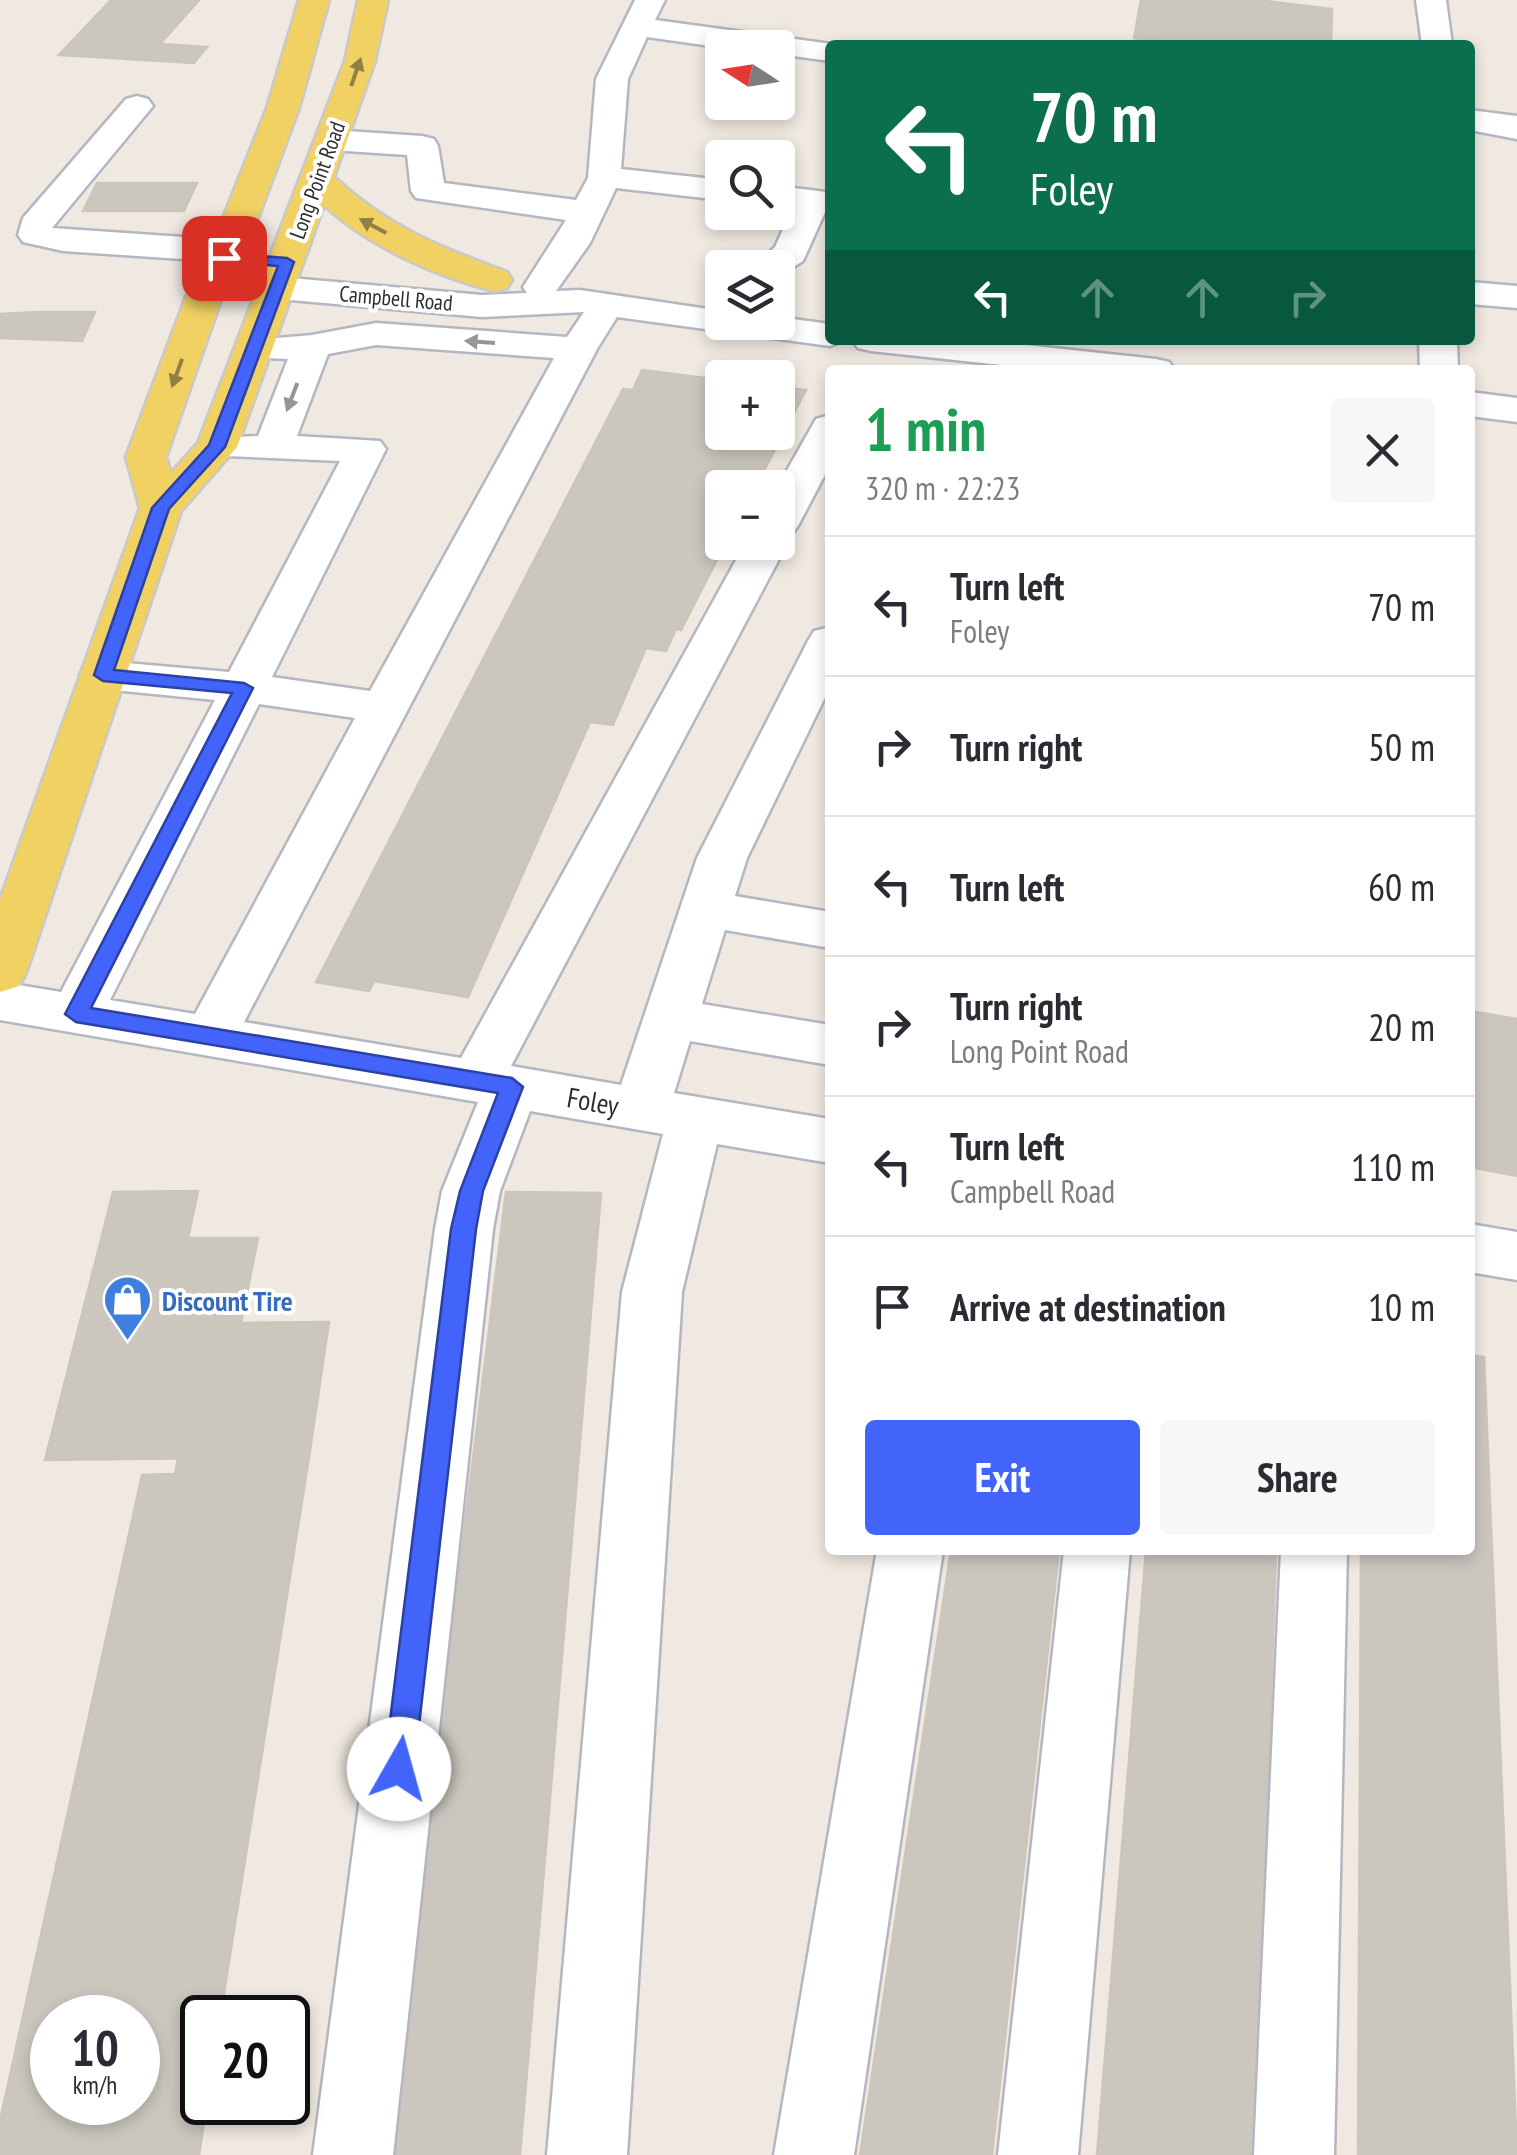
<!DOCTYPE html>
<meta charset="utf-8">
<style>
body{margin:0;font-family:"PT Sans Narrow",sans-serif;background:#f7f7f7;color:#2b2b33;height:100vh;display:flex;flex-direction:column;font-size:38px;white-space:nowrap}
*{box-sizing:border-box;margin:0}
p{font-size:32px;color:#7c7c81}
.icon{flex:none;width:55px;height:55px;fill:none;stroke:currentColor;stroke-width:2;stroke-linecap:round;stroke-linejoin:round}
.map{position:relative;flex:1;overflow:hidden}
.side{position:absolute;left:825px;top:365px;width:650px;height:1190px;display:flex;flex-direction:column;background:#fff;border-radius:10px;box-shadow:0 5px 15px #0003}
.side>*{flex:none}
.guide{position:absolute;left:825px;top:40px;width:650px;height:305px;border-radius:10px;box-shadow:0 5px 15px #0003;background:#0b6e4f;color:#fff;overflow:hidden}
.needle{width:65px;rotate:282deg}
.buttons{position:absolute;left:705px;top:30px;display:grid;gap:20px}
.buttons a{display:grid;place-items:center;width:90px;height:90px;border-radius:10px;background:#fff;box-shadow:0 5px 15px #0003;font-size:50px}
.speed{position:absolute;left:30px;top:1995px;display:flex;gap:20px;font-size:50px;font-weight:700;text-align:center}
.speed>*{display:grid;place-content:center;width:130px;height:130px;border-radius:50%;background:#fff;box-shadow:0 5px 15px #0003;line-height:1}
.speed small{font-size:25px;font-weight:400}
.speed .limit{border:5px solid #111;border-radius:15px;background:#fff;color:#111}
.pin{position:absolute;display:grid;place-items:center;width:85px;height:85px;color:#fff;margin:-42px;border-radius:20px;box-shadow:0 5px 15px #0006}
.me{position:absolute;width:110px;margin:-55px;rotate:7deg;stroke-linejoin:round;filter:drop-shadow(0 0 8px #0008)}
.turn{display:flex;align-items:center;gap:35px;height:210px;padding:0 40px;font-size:45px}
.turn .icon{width:130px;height:130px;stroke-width:2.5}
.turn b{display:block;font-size:70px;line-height:85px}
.lanes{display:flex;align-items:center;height:95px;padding:0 40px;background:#0003;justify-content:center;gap:50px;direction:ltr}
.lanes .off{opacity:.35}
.round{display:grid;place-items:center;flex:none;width:105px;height:105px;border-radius:10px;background:#f7f7f7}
.summary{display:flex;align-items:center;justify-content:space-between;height:170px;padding:0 40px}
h1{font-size:60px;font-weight:600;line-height:75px;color:#1e9e55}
.primary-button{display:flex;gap:20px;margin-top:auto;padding:20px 40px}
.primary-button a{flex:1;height:115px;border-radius:10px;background:#4264fb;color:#fff;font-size:40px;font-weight:600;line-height:115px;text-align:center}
.primary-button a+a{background:#f7f7f7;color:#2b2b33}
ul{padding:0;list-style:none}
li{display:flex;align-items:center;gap:30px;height:140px;padding:0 40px;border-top:2px solid #e1e1e2}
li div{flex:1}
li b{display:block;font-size:38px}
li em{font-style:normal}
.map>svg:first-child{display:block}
.building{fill:#cbc7bf;stroke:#cbc5ba;stroke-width:2.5;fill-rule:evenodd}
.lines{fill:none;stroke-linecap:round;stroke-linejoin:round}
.minor-casing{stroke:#b4b7c1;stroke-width:5}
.major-casing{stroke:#c9c9c9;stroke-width:5}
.minor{fill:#fff;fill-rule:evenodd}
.major{fill:#f2d163;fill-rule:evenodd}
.oneway{fill:#908048}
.oneway2{fill:#969696}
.route{fill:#4264fb;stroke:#2b41a3;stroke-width:2.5}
.labels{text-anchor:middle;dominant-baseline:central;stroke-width:8;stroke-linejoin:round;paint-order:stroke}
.far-street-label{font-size:22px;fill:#2e2e2e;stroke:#fff}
.street-label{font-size:28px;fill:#2e2e2e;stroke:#fff}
.shop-label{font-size:28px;font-weight:bold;fill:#366cbe;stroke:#fff;text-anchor:start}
</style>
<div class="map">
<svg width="1517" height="2155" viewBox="0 0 1517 2155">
<rect width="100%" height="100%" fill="#efe9e1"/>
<g class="building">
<path d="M111,0H199L160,44L207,47L194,63L59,55Z"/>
<path d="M1141,0H1257L1332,9L1331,45H1215L1134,38Z"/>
<path d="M97,183H197L184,211H83Z"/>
<path d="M38,312H95L82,341L0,338V314Z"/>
<path d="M642,370L722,380V432H778V387L806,390L755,488H722V542H726L681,630L676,629L666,651L646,648L613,725L590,722L468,997L374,981L369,991L316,982L623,389L633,390Z"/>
<path d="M1470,1011L1517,1019V1176L1470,1167Z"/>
<path d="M198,1191L188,1238H258L241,1323L329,1322L309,1457L45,1460L113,1192Z"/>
<path d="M506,1192L601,1193L520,2155H387Z"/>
<path d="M1470,1355L1484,1357L1517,2155H1358L1361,1550H1470Z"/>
<path d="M309,1457L220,2018H202V2102H207L199,2155H0V2121L142,1475L175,1474L178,1458ZM52,2018H138V2102H52Z"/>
<path d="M951,1550H1059L992,2155H860Z"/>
<path d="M1146,1550H1276L1255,2155H1097Z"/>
</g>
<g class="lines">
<defs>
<g id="minor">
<path d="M635,0H665L655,20L839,45H830V61L778,54V48H725L647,37L628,79L621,169L722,180V200L616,188L590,243L556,291L580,290L722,311V322H778V317L830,324V340H845L830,346L617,317L597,349L244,1022L461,1058L746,542H778L777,488L816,419L830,415V465L799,524L793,533L783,535L788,542L511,1066L621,1085L697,858L808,641L814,631L830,627V687L747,858L735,896L830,912V948L725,930L702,1004L830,1025V1065L690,1041L674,1093L830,1119V1163L717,1144L682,1292L627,2155H547L622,1292L663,1134L530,1111L500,1191L493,1229L393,2155H313L435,1229L442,1191L478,1102L0,1020V982L61,992L215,700L103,689L87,685L80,675L87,665L103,661L229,672L340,461L203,455L197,447L203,439L258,436L288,359L241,357L235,349L241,341L312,335L376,323L567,337L584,312L482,317L212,293L199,290L194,282L199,274L212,271L482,295L527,293L523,287L566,220L416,198L411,191L407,155L331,150L319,147L315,140L319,133L331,130L422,136L434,139L438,146L444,183L576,200L588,178L596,79ZM376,345L554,358L370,691L272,677L386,449L380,441L297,436L328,354ZM259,704L355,718L195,1014L110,1000Z"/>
<path d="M1416,0H1446L1452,45H1422Z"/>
<path d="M137,96L148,99L153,106L52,228L227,240L239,244L245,251L239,258L227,262L63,251L23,242L18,235L23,218L126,99Z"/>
<path d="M1470,110L1517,116V139L1470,130Z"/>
<path d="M778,186L826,192L830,201L803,261L778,277V268H752L775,247L793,207L778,206Z"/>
<path d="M1470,282L1517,286V308L1470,304Z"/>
<path d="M852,340H978L1156,359L1169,362L1175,370H1048L871,351L858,348Z"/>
<path d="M1419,340H1457L1458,370H1420Z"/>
<path d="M1470,392L1517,398V422L1470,416Z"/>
<path d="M1470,1224L1517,1232V1280L1470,1272Z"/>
<path d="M877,1550H943L854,2155H774Z"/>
<path d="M1064,1550H1130L1078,2155H998Z"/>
<path d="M1281,1550H1347L1334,2155H1254Z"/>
</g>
<path id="major" d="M299,0H329L299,108L243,258L222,297L166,457L171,473L198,443L345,61L358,0H388L375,61L334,177C388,227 439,247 507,272L512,280L507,288L494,291C435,276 368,246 324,205L237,447L181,511L26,973L19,986L0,992V900L140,508L126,457L186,297L207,258L267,108Z"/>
</defs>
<use href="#minor" class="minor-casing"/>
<use href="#major" class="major-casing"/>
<use href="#minor" class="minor"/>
<use href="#major" class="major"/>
</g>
<defs><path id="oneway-solid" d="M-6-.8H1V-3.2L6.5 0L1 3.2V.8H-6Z" transform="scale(2.5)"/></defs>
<g class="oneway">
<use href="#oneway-solid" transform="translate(356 72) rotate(-71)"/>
<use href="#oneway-solid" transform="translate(373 226) rotate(-152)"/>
<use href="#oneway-solid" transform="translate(177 373) rotate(110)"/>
</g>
<g class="oneway2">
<use href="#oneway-solid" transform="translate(480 342) rotate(-176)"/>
<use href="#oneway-solid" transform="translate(292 397) rotate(111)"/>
</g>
<path class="route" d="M224,253L287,258L294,262L225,447L169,509L114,670L244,683L253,688L91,1008L512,1078L523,1087L483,1191L476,1229L414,1769L410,1780L399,1784L389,1780L384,1769L451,1229L460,1191L498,1093L76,1022L65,1014L232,693L103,681L94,675L152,508L209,445L278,266L219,261V255Z"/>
<defs>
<symbol id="shop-pin" viewBox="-11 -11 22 30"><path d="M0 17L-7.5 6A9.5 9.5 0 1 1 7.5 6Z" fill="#3f7fe0" stroke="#fff"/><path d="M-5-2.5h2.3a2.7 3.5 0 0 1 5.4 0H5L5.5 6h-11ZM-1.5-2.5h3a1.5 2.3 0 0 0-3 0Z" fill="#fff"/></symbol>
</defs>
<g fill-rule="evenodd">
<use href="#shop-pin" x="100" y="1272" width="55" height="75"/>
</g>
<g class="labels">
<g class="far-street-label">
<text transform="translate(317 180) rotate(-70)">Long Point Road</text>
<text transform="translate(396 298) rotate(5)">Campbell Road</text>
</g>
<g class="street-label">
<text transform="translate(593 1101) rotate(10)">Foley</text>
</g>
<g class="shop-label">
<text x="162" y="1300">Discount Tire</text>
</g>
</g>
</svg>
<div class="buttons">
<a><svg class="needle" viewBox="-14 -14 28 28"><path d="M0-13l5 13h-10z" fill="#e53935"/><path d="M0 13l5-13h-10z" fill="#7c7c81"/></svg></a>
<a><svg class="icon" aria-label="search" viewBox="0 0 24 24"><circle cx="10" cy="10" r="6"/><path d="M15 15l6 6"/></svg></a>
<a><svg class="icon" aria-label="layers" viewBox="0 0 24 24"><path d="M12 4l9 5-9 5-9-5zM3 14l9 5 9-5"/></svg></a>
<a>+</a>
<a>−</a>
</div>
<div class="speed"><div>10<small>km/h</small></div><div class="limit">20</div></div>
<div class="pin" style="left:224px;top:258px;background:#d93025"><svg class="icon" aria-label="arrive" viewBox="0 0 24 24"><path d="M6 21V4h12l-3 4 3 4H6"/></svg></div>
<svg class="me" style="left:399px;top:1769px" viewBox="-20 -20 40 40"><circle r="19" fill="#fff"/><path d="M0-13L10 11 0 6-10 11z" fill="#4264fb"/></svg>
<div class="guide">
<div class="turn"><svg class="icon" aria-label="left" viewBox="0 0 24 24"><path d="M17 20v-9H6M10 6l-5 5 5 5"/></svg><div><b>70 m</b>Foley</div></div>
<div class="lanes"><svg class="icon" aria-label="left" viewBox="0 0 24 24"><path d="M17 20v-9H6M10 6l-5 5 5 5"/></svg><svg class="icon off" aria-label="ahead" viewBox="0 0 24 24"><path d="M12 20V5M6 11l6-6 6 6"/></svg><svg class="icon off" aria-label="ahead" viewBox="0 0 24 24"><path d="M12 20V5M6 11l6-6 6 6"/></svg><svg class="icon off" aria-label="right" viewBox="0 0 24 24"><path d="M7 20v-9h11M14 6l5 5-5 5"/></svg></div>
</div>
<section class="side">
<div class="summary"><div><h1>1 min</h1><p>320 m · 22:23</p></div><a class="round"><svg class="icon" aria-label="close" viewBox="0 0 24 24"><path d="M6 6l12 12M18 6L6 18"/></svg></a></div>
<ul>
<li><svg class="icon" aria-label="left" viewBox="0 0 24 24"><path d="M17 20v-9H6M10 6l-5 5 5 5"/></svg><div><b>Turn left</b><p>Foley</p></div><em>70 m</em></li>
<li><svg class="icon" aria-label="right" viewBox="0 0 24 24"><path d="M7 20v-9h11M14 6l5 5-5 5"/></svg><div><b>Turn right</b></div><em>50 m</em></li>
<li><svg class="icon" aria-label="left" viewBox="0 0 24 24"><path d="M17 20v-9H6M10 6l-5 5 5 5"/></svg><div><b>Turn left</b></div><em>60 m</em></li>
<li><svg class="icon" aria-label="right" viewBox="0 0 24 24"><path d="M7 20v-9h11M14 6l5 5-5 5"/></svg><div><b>Turn right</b><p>Long Point Road</p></div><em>20 m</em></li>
<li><svg class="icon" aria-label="left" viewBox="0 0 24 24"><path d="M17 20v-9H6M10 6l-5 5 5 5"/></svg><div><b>Turn left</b><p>Campbell Road</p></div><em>110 m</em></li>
<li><svg class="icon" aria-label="arrive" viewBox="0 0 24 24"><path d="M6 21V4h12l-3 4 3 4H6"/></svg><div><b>Arrive at destination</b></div><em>10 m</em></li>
</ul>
<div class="primary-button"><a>Exit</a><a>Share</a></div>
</section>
</div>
